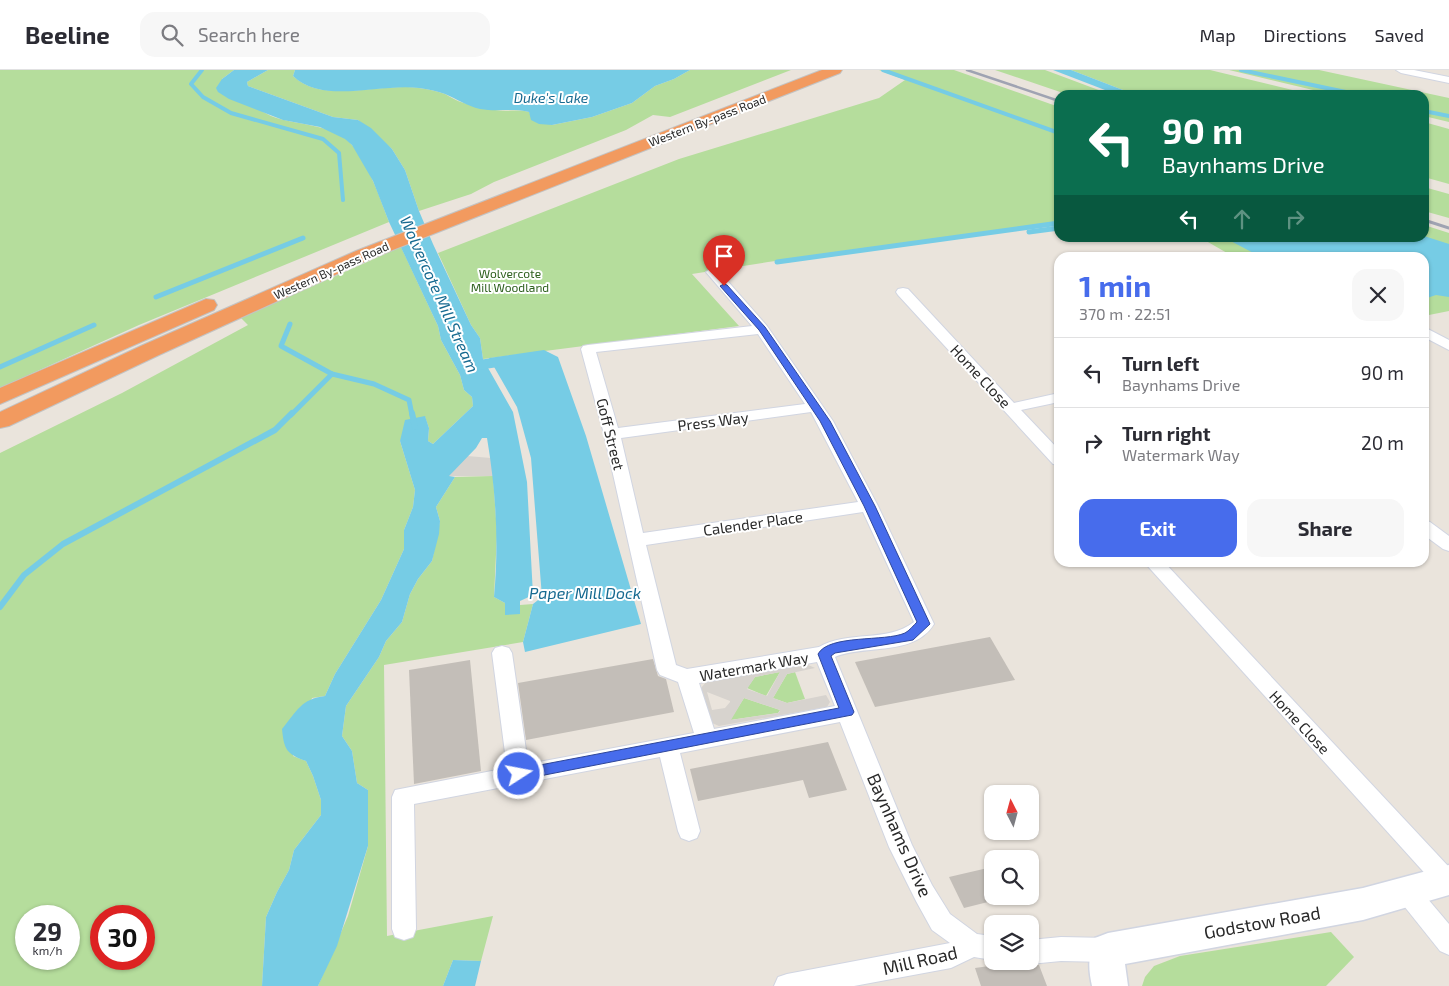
<!DOCTYPE html>
<meta charset="utf-8">
<style>
body{margin:0;font-family:"Exo 2",sans-serif;background:#f7f7f7;color:#2b2b33;height:100vh;display:flex;flex-direction:column;font-size:19px;white-space:nowrap}
*{box-sizing:border-box;margin:0}
p{font-size:16px;color:#7c7c81}
.icon{flex:none;width:28px;height:28px;fill:none;stroke:currentColor;stroke-width:2;stroke-linecap:round;stroke-linejoin:round}
.map{position:relative;flex:1;overflow:hidden}
.drawer{position:absolute;left:1054px;top:182px;width:375px;height:315px;display:flex;flex-direction:column;background:#fff;border-radius:15px;box-shadow:0 1px 4px #0004}
.drawer>*{flex:none}
.hud{position:absolute;left:1054px;top:20px;width:375px;height:152px;border-radius:15px;box-shadow:0 1px 4px #0004;background:#0b6e4f;color:#fff;overflow:hidden}
.needle{width:32px;rotate:354deg}
.controls{position:absolute;left:984px;top:715px;display:grid;gap:10px}
.controls a{display:grid;place-items:center;width:55px;height:55px;border-radius:10px;background:#fff;box-shadow:0 1px 4px #0004;font-size:25px}
.speed{position:absolute;left:15px;top:835px;display:flex;gap:10px;font-size:25px;font-weight:700;text-align:center}
.speed>*{display:grid;place-content:center;width:65px;height:65px;border-radius:50%;background:#fff;box-shadow:0 1px 4px #0004;line-height:1}
.speed small{font-size:12px;font-weight:400}
.speed .limit{border:8px solid #d22;background:#fff;color:#111}
.pin{position:absolute;display:grid;place-items:center;width:42px;height:42px;color:#fff;margin:-51px -21px;border-radius:50% 50% 50% 0;rotate:-45deg;box-shadow:0 0 5px #0007}
.pin .icon{rotate:45deg}
.me{position:absolute;width:55px;margin:-28px;rotate:79deg;stroke-linejoin:round;filter:drop-shadow(0 0 4px #0008)}
.turn{display:flex;align-items:center;gap:18px;height:105px;padding:0 25px;font-size:22px}
.turn .icon{width:65px;height:65px;stroke-width:2.5}
.turn b{display:block;font-size:35px;line-height:42px}
.lanes{display:flex;align-items:center;height:48px;padding:0 25px;background:#0003;justify-content:center;gap:25px;direction:ltr}
.lanes .off{opacity:.35}
.round{display:grid;place-items:center;flex:none;width:52px;height:52px;border-radius:15px;background:#f7f7f7}
.summary{display:flex;align-items:center;justify-content:space-between;height:85px;padding:0 25px}
h1{font-size:30px;font-weight:700;line-height:38px;color:#476cec}
.primary-button{display:flex;gap:10px;margin-top:auto;padding:10px 25px}
.primary-button a{flex:1;height:58px;border-radius:15px;background:#476cec;color:#fff;font-size:20px;font-weight:700;line-height:58px;text-align:center}
.primary-button a+a{background:#f7f7f7;color:#2b2b33}
ul{padding:0;list-style:none}
li{display:flex;align-items:center;gap:15px;height:70px;padding:0 25px;border-top:1px solid #e1e1e2}
li div{flex:1}
li b{display:block;font-size:19px}
li em{font-style:normal}
header{display:flex;align-items:center;gap:30px;box-sizing:border-box;height:70px;padding:0 25px;background:#fff;border-bottom:1px solid #e1e1e2}
header strong{font-size:24px}
nav{display:flex;gap:28px;margin-inline-start:auto;font-size:18px}
.search{width:350px;height:45px;background:#f7f7f7;display:flex;align-items:center;gap:12px;box-sizing:border-box;padding:0 18px;border-radius:15px;color:#7c7c81;font-size:19px}
.map>svg:first-child{display:block}
.green{fill:#b5dd9c;fill-rule:evenodd}
.plaza{fill:#d7d3ce;fill-rule:evenodd}
.water{fill:#76cce5}
.lines{fill:none;stroke-linecap:round;stroke-linejoin:round}
.stream-far2{stroke:#76cce5;stroke-width:4}
.stream-far1{stroke:#76cce5;stroke-width:5}
.stream{stroke:#76cce5;stroke-width:6}
.canal{fill:#76cce5;fill-rule:evenodd}
.building{fill:#c3beb8}
.street-casing{stroke:#d1d5e1;stroke-width:2}
.secondary-casing{stroke:#d1d5e1;stroke-width:3}
.highway-casing{stroke:#c3c3c3;stroke-width:2}
.street{fill:#fff;fill-rule:evenodd}
.secondary{fill:#fff;fill-rule:evenodd}
.highway{fill:#f29a5f;fill-rule:evenodd}
.rail-far1{stroke:#9fa3b2;stroke-width:2.5}
.rail{stroke:#9fa3b2;stroke-width:3}
.route{fill:#476cec;stroke:#2e4699}
.labels{text-anchor:middle;dominant-baseline:central;stroke-width:4;stroke-linejoin:round;paint-order:stroke}
.far-street-label{font-size:12px;fill:#292929;stroke:#fff}
.far-park-label{font-size:12px;fill:#2f611f;stroke:#fff}
.far-water-label{font-size:14px;font-style:italic;fill:#176a90;stroke:#fff}
.street-label{font-size:15px;fill:#292929;stroke:#fff}
.water-label{font-size:16px;font-style:italic;fill:#176a90;stroke:#fff}
.near-street-label{font-size:18px;fill:#292929;stroke:#fff}
</style>
<header>
<strong>Beeline</strong>
<div class="search"><svg class="icon" aria-label="search" viewBox="0 0 24 24"><circle cx="10" cy="10" r="6"/><path d="M15 15l6 6"/></svg>Search here</div>
<nav><a>Map</a><a>Directions</a><a>Saved</a></nav>
</header>
<div class="map">
<svg width="1449" height="916" viewBox="0 0 1449 916">
<rect width="100%" height="100%" fill="#eae4dc"/>
<g class="green">
<path d="M0,0H234L222,9C237,21 253,38 271,46C296,56 335,53 353,76C370,98 379,126 389,152L139,255L0,318Z"/>
<path d="M268,0H295L293,6C323,35 380,12 419,18C427,19 437,21 445,24C449,26 453,29 458,31C469,35 483,38 495,40C507,42 518,39 529,42L531,46L552,55L592,47L632,33L655,16L674,9L690,0H791L670,47L653,45L626,60L494,112L471,124L419,141L405,100L392,79L358,50L333,47L248,16L247,12Z"/>
<path d="M879,0H954L1059,37V153L768,192L692,204L739,256L483,289L480,268L471,255L438,183L679,89L879,28L905,10Z"/>
<path d="M995,0H1045L1112,25H1069Z"/>
<path d="M1071,0H1210L1313,25H1136Z"/>
<path d="M1229,0H1319L1449,28V52L1424,46V25H1334Z"/>
<path d="M1424,52L1449,59V114L1424,107Z"/>
<path d="M1424,117L1449,124V148L1424,141Z"/>
<path d="M1424,155L1449,163V241L1424,246V188L1234,187L1201,168H1424Z"/>
<path d="M401,177L438,256L441,270L460,305L464,320L472,327L473,336L433,374L428,371L429,358L425,347L400,371L415,420L413,437L404,460V479L381,530L335,604L325,626L312,628L293,686L306,691L313,706L321,730V745L294,780L289,800L277,822L266,847L262,916H0V383L122,323L248,255L241,248ZM26,846H69V889H26ZM101,846H144V889H101Z"/>
<path d="M493,406L497,463L494,527L505,533V544H519L520,535L533,534L523,572L384,595L387,866L493,846L481,891L453,890L443,916H318L348,846L368,776V720L357,713L352,681L342,666L346,636L379,587L386,571L402,552L410,524L418,509L432,491L440,451L436,437L455,407Z"/>
<path d="M780,602L766,626L747,618L755,607Z"/>
<path d="M795,602L805,629L787,633L773,628L787,604Z"/>
<path d="M744,628L780,640L778,643L730,650Z"/>
<path d="M1331,862L1354,887L1326,916H1142L1145,907L1154,896L1180,886Z"/>
</g>
<g class="plaza">
<path d="M467,386L491,388L493,406H448Z"/>
<path d="M806,594L815,598L787,604L773,628L787,633L826,625L830,632L827,637L719,656L712,653L701,618L706,612ZM780,602L767,626L747,619L755,607ZM707,622L730,631V632L725,638L712,640ZM744,628L780,640V641L778,643L731,650Z"/>
</g>
<g class="water">
<path d="M234,0H268L247,12L248,16L333,47L358,50L371,58L392,79L405,100L419,141L433,174L471,255L480,268L483,289L513,342L527,412L533,525L520,531V544L505,545V533L494,527C499,474 496,421 487,368H482L476,378L449,406L455,407L436,437L440,451L439,464L432,491L418,509L410,524L402,552L386,571L379,587L346,636L342,666L352,681L357,713L368,720V776L337,876L318,916H262L266,847L277,822L289,800L294,780L321,745V730L313,706L306,691C286,684 284,679 282,659C297,641 301,629 325,626L335,604L381,530L404,479V460L413,437L415,420L400,371L405,350L425,346L429,358L428,371L433,374L473,336L472,327L464,320L460,305L441,270L438,256L389,152L373,111L352,75L345,69L320,57L283,50L229,29L218,22L216,18L222,9Z"/>
<path d="M295,0H690L674,9L655,16L632,33L592,47L552,55L539,54L531,50L529,42C513,38 496,42 480,39C467,36 457,29 445,24C437,21 427,19 419,18C380,13 323,35 293,6Z"/>
<path d="M1053,0H1071L1136,25H1118Z"/>
<path d="M1424,166L1449,174V227L1436,225L1424,229V188L1261,187L1225,168Z"/>
<path d="M544,280L558,287L586,366L641,554L525,582L523,572L533,534L542,527L531,388L517,337L489,288Z"/>
<path d="M453,890L481,891L475,916H443Z"/>
</g>
<g class="lines">
<g class="stream-far2">
<path d="M202,0L191,14L203,27L231,43L323,69L339,83L343,130"/>
<path d="M883,0L1059,63"/>
<path d="M1241,0L1360,25"/>
<path d="M1424,41L1449,46"/>
</g>
<g class="stream-far1">
<path d="M1029,162L1059,158"/>
<path d="M777,192L1059,153"/>
<path d="M156,227L303,168"/>
<path d="M290,254L281,276L332,304L374,314L409,330L412,345"/>
<path d="M0,297L94,255"/>
<path d="M291,345L332,304"/>
</g>
<g class="stream">
<path d="M412,343L415,357"/>
<path d="M0,537L24,505L63,474L275,360L292,343"/>
</g>
<path class="canal" d="M492,288L498,289L501,293L498,297L472,301L466,300L463,296L466,292Z"/>
</g>
<g class="building">
<path d="M990,567L1015,610L875,637L855,592Z"/>
<path d="M653,589L658,606L666,609L674,642L526,670L518,613Z"/>
<path d="M470,590L481,701L414,714L409,600Z"/>
<path d="M828,672L847,720L809,728L803,710L698,731L690,699Z"/>
<path d="M992,797V831L964,838L949,807Z"/>
<path d="M1018,892L1030,896L1039,895L1047,916H981L975,898Z"/>
</g>
<g class="lines">
<defs>
<g id="street">
<path d="M1396,0H1414L1449,7V13L1401,3Z"/>
<path d="M712,198L717,199L767,256L833,351L878,436L934,554C914,587 865,574 835,587L912,775L932,815L950,844L977,864L992,866V890L974,887L951,898L854,916H774L778,907L787,904L950,873L932,860L916,831L889,777L840,652L680,683L700,761L697,768L689,771L681,768L678,761L660,687L414,734L416,859L413,867L404,870L395,867L392,859V727L395,720L507,698L492,583L495,578L502,576L509,578L512,583L528,694L694,663L678,612L660,605L657,600L604,364L581,279L583,276L588,275L752,256L706,202ZM758,264L805,334L618,358L596,282ZM811,342L858,432L643,463L621,368ZM863,442L914,552C887,573 847,560 819,577L687,599L676,595L646,475ZM817,592L835,636L714,659L699,613Z"/>
<path d="M903,218L908,219L1014,333L1059,323V332L1021,340L1059,380V395L1053,394L898,225L896,222L898,219Z"/>
<path d="M1424,257L1449,270V280L1424,267Z"/>
<path d="M1424,450L1430,452L1449,466V481L1443,479L1424,465Z"/>
<path d="M1144,492H1164L1449,797V821L1439,819Z"/>
<path d="M1408,812L1416,815L1449,854V885L1440,881L1400,831L1396,823L1400,815Z"/>
<path d="M1061,867L1108,868L1117,872L1121,880L1117,888L1108,892L1061,891L1030,894L1023,891H1030V870Z"/>
</g>
<path id="secondary" d="M1449,795V825L1363,850L1125,894L1128,916H1092C1088,898 1088,885 1095,868L1108,863L1363,818Z"/>
<g id="highway">
<path d="M822,0H842L840,3L370,189L159,285L9,356L0,358V342L143,275L356,181Z"/>
<path d="M206,229L214,230L217,235L214,240L0,334V318Z"/>
</g>
</defs>
<use href="#street" class="street-casing"/>
<use href="#secondary" class="secondary-casing"/>
<use href="#highway" class="highway-casing"/>
<use href="#street" class="street"/>
<use href="#secondary" class="secondary"/>
<use href="#highway" class="highway"/>
<g class="rail-far1">
<path d="M967,0L1059,31"/>
<path d="M1424,150L1427,151"/>
</g>
<path class="rail" d="M1424,150L1449,158"/>
</g>
<path class="route" d="M724,214L727,215L765,257L830,351L875,436L930,554L913,570L835,583L831,586L854,642L852,645L519,710L514,709L512,704L514,700L519,699L839,638L818,584C829,564 885,572 905,563C909,561 914,555 917,552L864,436L820,351L759,260L720,216Z"/>
<g class="labels">
<g class="far-street-label">
<text transform="translate(707 50) rotate(-21)">Western By-pass Road</text>
<text transform="translate(331 200) rotate(-24)">Western By-pass Road</text>
</g>
<g class="far-park-label">
<text x="510" y="203">Wolvercote<tspan x="510" dy="14">Mill Woodland</tspan></text>
</g>
<g class="far-water-label">
<text x="551" y="27">Duke's Lake</text>
</g>
<g class="street-label">
<text transform="translate(981 306) rotate(47)">Home Close</text>
<text transform="translate(713 351) rotate(-7)">Press Way</text>
<text transform="translate(611 364) rotate(76)">Goff Street</text>
<text transform="translate(753 453) rotate(-8)">Calender Place</text>
<text transform="translate(754 596) rotate(-10)">Watermark Way</text>
<text transform="translate(1300 652) rotate(47)">Home Close</text>
</g>
<g class="water-label">
<text transform="translate(440 224) rotate(66)">Wolvercote Mill Stream</text>
<text x="585" y="522">Paper Mill Dock</text>
</g>
<g class="near-street-label">
<text transform="translate(900 765) rotate(66)">Baynhams Drive</text>
<text transform="translate(1262 852) rotate(-10)">Godstow Road</text>
<text transform="translate(920 890) rotate(-13)">Mill Road</text>
</g>
</g>
</svg>
<div class="controls">
<a><svg class="needle" viewBox="-14 -14 28 28"><path d="M0-13l5 13h-10z" fill="#e53935"/><path d="M0 13l5-13h-10z" fill="#7c7c81"/></svg></a>
<a><svg class="icon" aria-label="search" viewBox="0 0 24 24"><circle cx="10" cy="10" r="6"/><path d="M15 15l6 6"/></svg></a>
<a><svg class="icon" aria-label="layers" viewBox="0 0 24 24"><path d="M12 4l9 5-9 5-9-5zM3 14l9 5 9-5"/></svg></a>
</div>
<div class="speed"><div>29<small>km/h</small></div><div class="limit">30</div></div>
<div class="pin" style="left:724px;top:216px;background:#d93025"><svg class="icon" aria-label="arrive" viewBox="0 0 24 24"><path d="M6 21V4h12l-3 4 3 4H6"/></svg></div>
<svg class="me" style="left:519px;top:704px" viewBox="-20 -20 40 40"><circle r="17" fill="#476cec" stroke="#fff" stroke-width="3"/><path d="M0-11L8 9 0 5-8 9z" fill="#fff"/></svg>
<div class="hud">
<div class="turn"><svg class="icon" aria-label="left" viewBox="0 0 24 24"><path d="M17 20v-9H6M10 6l-5 5 5 5"/></svg><div><b>90 m</b>Baynhams Drive</div></div>
<div class="lanes"><svg class="icon" aria-label="left" viewBox="0 0 24 24"><path d="M17 20v-9H6M10 6l-5 5 5 5"/></svg><svg class="icon off" aria-label="ahead" viewBox="0 0 24 24"><path d="M12 20V5M6 11l6-6 6 6"/></svg><svg class="icon off" aria-label="right" viewBox="0 0 24 24"><path d="M7 20v-9h11M14 6l5 5-5 5"/></svg></div>
</div>
<section class="drawer">
<div class="summary"><div><h1>1 min</h1><p>370 m · 22:51</p></div><a class="round"><svg class="icon" aria-label="close" viewBox="0 0 24 24"><path d="M6 6l12 12M18 6L6 18"/></svg></a></div>
<ul>
<li><svg class="icon" aria-label="left" viewBox="0 0 24 24"><path d="M17 20v-9H6M10 6l-5 5 5 5"/></svg><div><b>Turn left</b><p>Baynhams Drive</p></div><em>90 m</em></li>
<li><svg class="icon" aria-label="right" viewBox="0 0 24 24"><path d="M7 20v-9h11M14 6l5 5-5 5"/></svg><div><b>Turn right</b><p>Watermark Way</p></div><em>20 m</em></li>
</ul>
<div class="primary-button"><a>Exit</a><a>Share</a></div>
</section>
</div>
